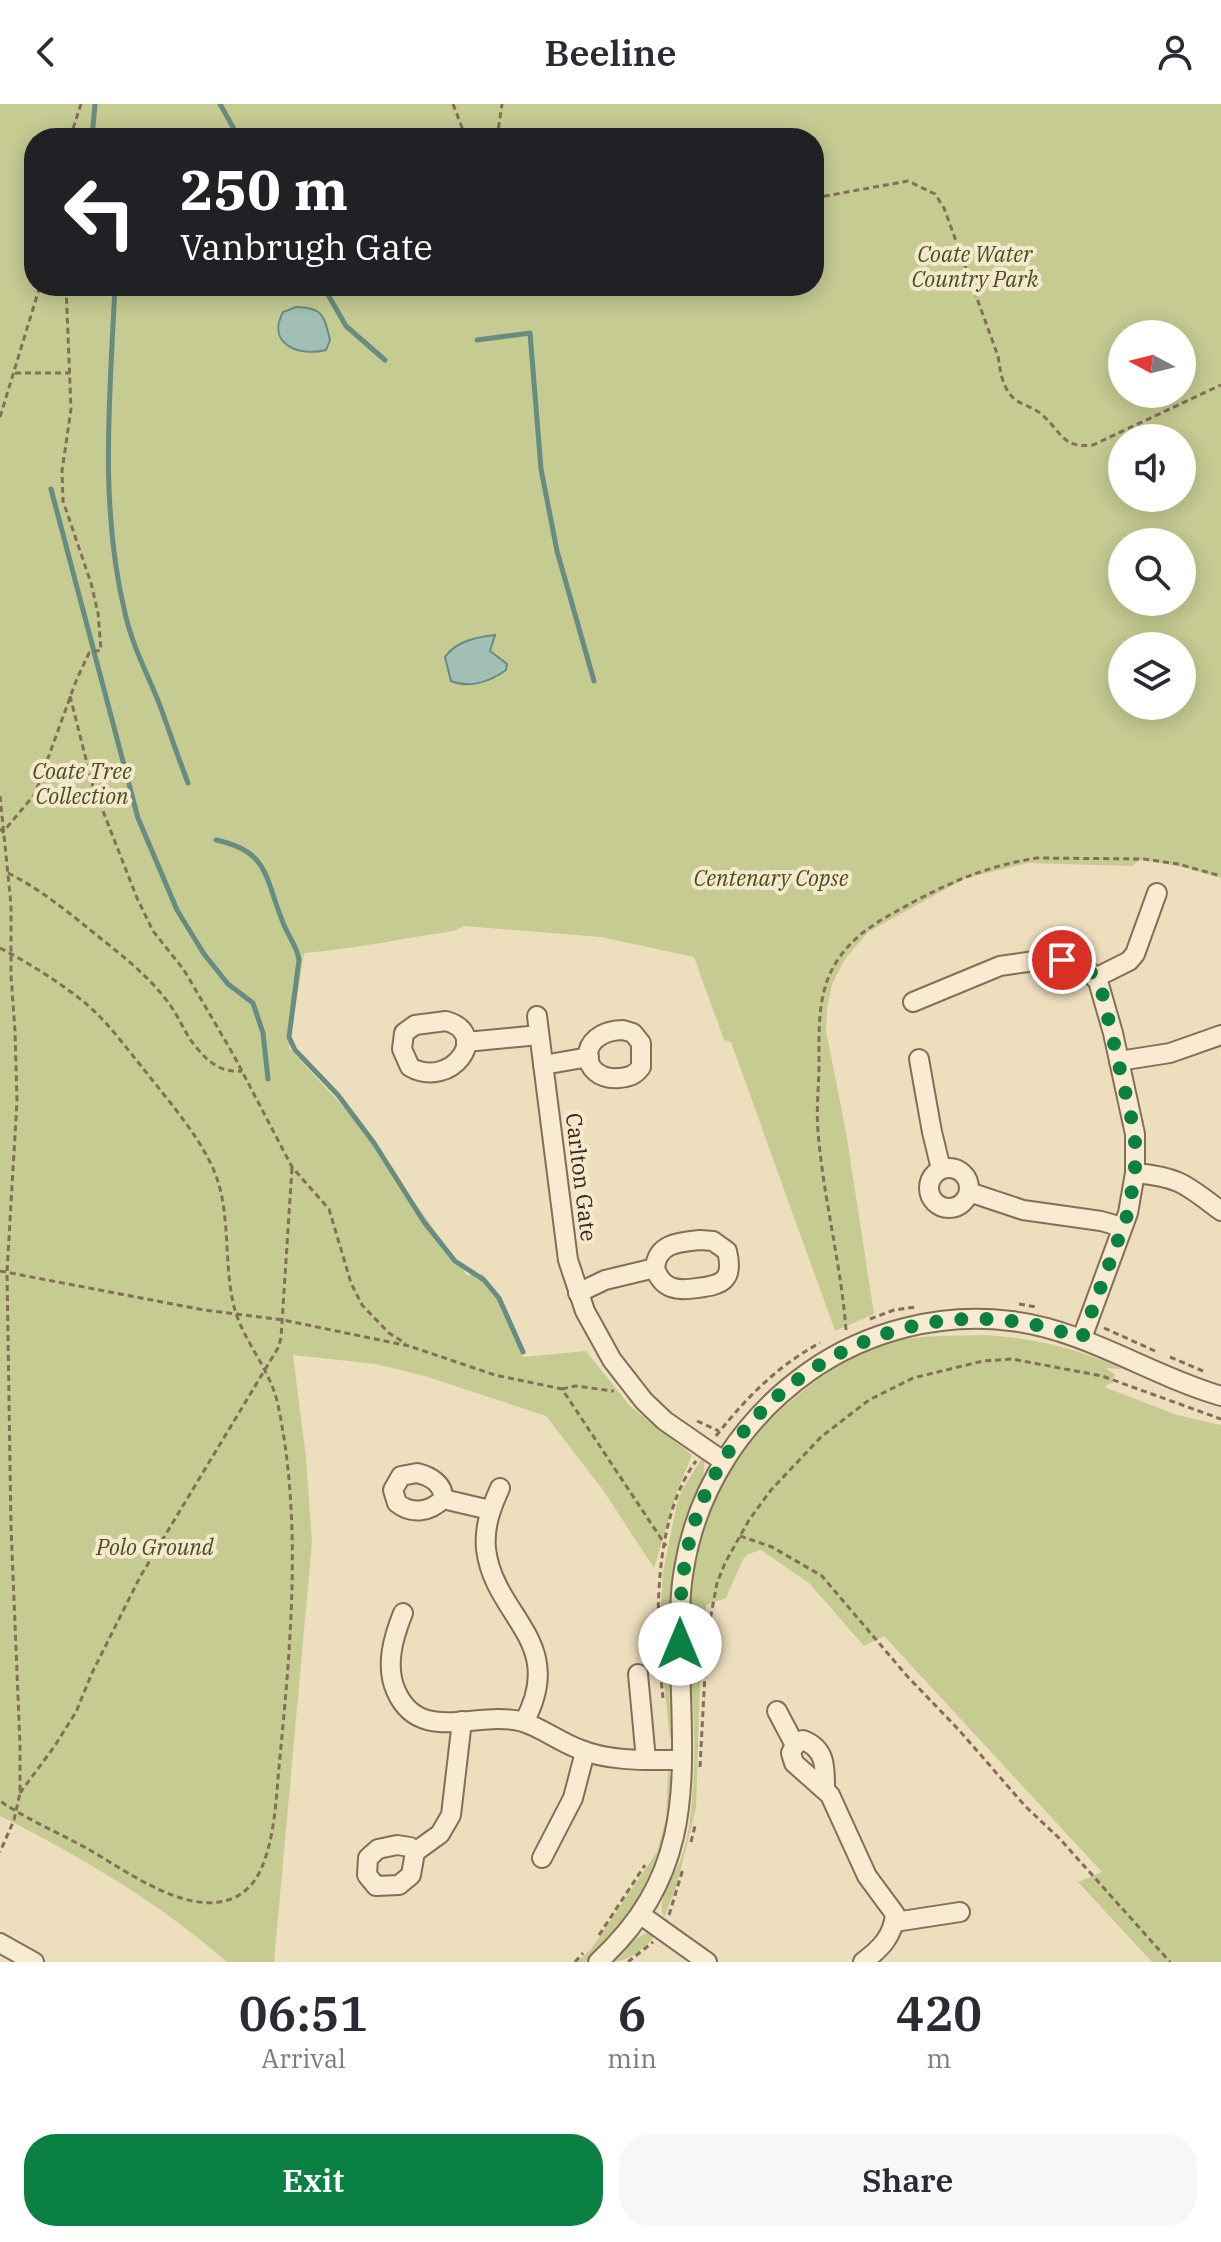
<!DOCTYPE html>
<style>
body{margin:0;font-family:"IBM Plex Serif",serif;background:#f7f7f7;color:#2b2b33;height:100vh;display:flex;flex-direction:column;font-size:30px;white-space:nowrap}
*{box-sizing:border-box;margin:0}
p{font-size:26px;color:#7c7c81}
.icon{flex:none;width:44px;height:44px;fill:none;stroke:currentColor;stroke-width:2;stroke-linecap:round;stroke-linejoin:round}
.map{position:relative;height:1858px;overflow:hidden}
.sheet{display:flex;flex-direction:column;background:#fff;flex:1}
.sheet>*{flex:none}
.top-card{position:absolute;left:24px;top:24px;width:800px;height:168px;border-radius:32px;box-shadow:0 4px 20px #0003;background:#202124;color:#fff;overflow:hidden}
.needle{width:52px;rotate:277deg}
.tools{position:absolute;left:1108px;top:216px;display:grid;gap:16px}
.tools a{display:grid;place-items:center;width:88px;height:88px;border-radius:50%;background:#fff;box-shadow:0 4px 20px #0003;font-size:40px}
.pin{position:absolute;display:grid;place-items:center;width:68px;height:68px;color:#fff;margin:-34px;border:4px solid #fff;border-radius:50%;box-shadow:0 2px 8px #0007}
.me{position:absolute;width:88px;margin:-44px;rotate:0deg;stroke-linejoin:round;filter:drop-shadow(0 0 6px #0008)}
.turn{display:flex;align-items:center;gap:28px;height:168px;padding:0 24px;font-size:36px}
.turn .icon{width:104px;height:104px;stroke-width:2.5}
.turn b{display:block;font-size:56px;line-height:68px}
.eta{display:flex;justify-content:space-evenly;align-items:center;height:136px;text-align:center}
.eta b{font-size:48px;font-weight:600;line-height:56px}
.primary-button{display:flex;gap:16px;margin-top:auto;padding:16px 24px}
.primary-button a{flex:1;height:92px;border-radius:32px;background:#0b8043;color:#fff;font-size:32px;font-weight:600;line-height:92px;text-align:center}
.primary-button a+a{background:#f7f7f7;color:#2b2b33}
header{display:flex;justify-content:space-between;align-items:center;height:104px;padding:0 24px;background:#fff;font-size:36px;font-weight:600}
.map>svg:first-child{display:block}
.green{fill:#c6cb92;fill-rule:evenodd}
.water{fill:#a1bfb5;stroke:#698c82;stroke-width:2}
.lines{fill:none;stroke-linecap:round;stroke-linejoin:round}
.stream{stroke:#698c82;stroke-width:5}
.minor-casing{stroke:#856e57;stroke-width:22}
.path{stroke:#856e57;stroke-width:3;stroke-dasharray:6 4;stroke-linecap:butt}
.minor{stroke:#f8ebd1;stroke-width:18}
.route{stroke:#0b8043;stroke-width:14;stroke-dasharray:0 25.2}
.labels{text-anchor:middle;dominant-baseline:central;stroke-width:8;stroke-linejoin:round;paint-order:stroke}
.park-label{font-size:22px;font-style:italic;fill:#465122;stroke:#f5e8cd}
.street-label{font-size:22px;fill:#34271c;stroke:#f5e8cd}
</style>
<header><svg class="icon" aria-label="back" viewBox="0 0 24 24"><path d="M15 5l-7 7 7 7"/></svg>Beeline<svg class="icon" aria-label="person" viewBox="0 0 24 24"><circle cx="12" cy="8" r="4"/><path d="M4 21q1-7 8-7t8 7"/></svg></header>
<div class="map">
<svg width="1221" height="1858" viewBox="0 0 1221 1858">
<rect width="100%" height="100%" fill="#eddebe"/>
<g class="green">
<path d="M0,0H1221V774L1179,762L1140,756L1132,762L1028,759L966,774L868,828L845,855L832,880L827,905L826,927L846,1028L874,1210L835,1227L731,938L724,936L694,853L601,833L464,822L454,827C404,834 354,845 304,849L289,944L352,1012L467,1171L483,1170L509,1213L523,1253L586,1247L630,1302L692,1351L678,1385L654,1464L603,1386L546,1312L425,1272L376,1260L293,1251L306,1354L312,1438L274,1858H227C160,1799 80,1752 0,1712ZM34,34H814V182H34ZM1122,230H1182V290H1122ZM1122,334H1182V394H1122ZM1122,438H1182V498H1122ZM1122,542H1182V602H1122Z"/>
<path d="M984,1231C1033,1234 1077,1244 1122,1265L1105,1264L1115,1270L1113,1278L1104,1283L1177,1311L1221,1321V1858H1152L1078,1778L1102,1768L884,1532L864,1542L809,1479L761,1446L748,1450L743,1455L726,1494L706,1501L700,1580L696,1704L676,1784L664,1813C656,1795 673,1774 680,1757C691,1729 692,1697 694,1668C697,1595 681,1522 695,1450C701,1421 713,1391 728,1365C754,1324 825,1263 870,1245C906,1230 946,1232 984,1231Z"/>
<path d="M703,1353C710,1374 686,1413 681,1436C665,1496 672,1560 674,1622L670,1635L659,1531L663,1468L677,1399L683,1384Z"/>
<path d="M668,1667C687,1695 652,1782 633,1808C620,1826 602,1843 585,1858H577L591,1845L657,1748L666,1715Z"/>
<path d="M647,1829H654V1833C642,1847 628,1858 609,1858L633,1836Z"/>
</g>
<g class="water">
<path d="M296,203C323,203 324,212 330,236L326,246C299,253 266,240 283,208Z"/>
<path d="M495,531L490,547L507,560L506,566C491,577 470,585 451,577L445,553C456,537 477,533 495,531Z"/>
</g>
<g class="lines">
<g class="stream">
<path d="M220,0L239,34"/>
<path d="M92,34L95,0"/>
<path d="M115,182C110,290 99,402 125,509C132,541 147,569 159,599C169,626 178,653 188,679"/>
<path d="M323,182L346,222L385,256"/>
<path d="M477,236L530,229L541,365L557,447L594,577"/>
<path d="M51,385L138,714L177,806L204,850L228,880L253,899L263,929L268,975"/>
<path d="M216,736C269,747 265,774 282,816C287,831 297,841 299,856L289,933L295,946L338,991L374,1039L424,1118L455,1157L484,1176L499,1194L523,1248"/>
</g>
<defs>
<g id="minor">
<path d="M1095,874L1129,857L1135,850L1157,789"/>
<path d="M913,898L1000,862L1035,857H1073L1082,860L1098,877L1113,929L1135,1030V1069L1128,1109L1082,1234"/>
<path d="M537,912L568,1156L585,1207L612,1256L644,1297L665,1317L723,1357"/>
<path d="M446,917C492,930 451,986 410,963L402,945L404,929L415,921Z"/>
<path d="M623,926L633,929L641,939V963C635,971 630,973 619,974C579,977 575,927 623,926Z"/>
<path d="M466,938L539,931"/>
<path d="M919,955L932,1028L941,1065"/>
<path d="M1119,957L1170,949L1221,931"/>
<path d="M543,961L589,953"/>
<circle cx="949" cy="1084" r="20"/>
<path d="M1135,1069C1180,1073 1186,1081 1221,1107"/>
<path d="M969,1088L1023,1106L1101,1117L1122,1123"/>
<path d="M700,1136L713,1137L727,1147C734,1176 723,1181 697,1184C678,1187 662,1186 655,1164C657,1139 680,1138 700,1136Z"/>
<path d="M578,1189L605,1176L655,1164"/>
<path d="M417,1369C430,1372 444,1380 443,1395C430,1408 412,1411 397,1399L393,1386L401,1372Z"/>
<path d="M500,1384C491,1404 484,1422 486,1445C494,1513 568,1537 524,1618"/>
<path d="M443,1395L490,1406"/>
<path d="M403,1509C393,1534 385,1562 396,1587C420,1642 478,1605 523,1618C542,1624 560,1638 579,1645C610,1658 649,1656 682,1656"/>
<path d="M638,1570L646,1656"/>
<path d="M777,1607L795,1641"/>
<path d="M825,1685C825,1663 826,1645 803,1636L795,1641L791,1649L794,1659L830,1691L867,1772L895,1810C893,1833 880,1845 863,1858"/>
<path d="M397,1741L410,1743L415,1748L411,1771L399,1781L376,1782L367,1771L368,1754L378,1745Z"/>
<path d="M415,1748L440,1730L451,1711L462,1617"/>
<path d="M542,1754L573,1694L585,1648"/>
<path d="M641,1811L707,1858"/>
<path d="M895,1818L960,1808"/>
<path d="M0,1839L34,1858"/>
<path d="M598,1858C698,1766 682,1673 680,1550C680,1522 679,1493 684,1465C697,1384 743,1314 810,1267C867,1227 941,1208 1011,1217C1086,1226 1149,1271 1221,1292"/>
</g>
</defs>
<use href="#minor" class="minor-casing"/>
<g class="path">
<path d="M453,0L466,34"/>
<path d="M70,34L81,0"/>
<path d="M497,34L502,0"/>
<path d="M814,94L908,77L935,90L944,104L998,252C1000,265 1001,277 1009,289C1017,301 1031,301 1041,310C1061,326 1061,345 1093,341L1221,281"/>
<path d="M15,269H70"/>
<path d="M0,313L40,182"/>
<path d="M70,592L92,679L137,794L153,827L184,866L233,950L292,1063L329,1105L351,1179L362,1201L389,1229L406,1240"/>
<path d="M0,692L11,801V871L15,927L17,997L7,1168L11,1423L20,1641V1689L14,1716L0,1748"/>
<path d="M0,725L3,728L35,690L76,577L89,549L101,546L98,509L91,479L63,397L62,367L71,305L66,182"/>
<path d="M8,769C42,786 69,809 99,833C124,853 151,874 170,901C180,915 185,930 196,943C209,959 222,969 242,967"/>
<path d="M0,844C29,859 59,878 84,898C106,916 124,941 142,963C166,994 194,1025 211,1060C232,1102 223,1154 233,1198C240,1234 270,1263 278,1301C302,1415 291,1538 280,1653C276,1690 276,1731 261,1765C255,1779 243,1792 228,1796C183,1810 125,1766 88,1745C59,1729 28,1716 0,1697"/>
<path d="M0,1167L204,1206L283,1216L409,1242L495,1271L562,1285L666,1442"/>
<path d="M1019,1200L1036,1203"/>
<path d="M870,1215L894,1206L916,1203"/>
<path d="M1104,1224L1155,1247"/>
<path d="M846,1226C841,1159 823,1093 818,1027C816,1004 819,982 819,959C819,923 817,885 839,854C858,826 888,812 917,796C957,775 992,761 1037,754L1144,755L1178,760L1221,772"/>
<path d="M1170,1253L1203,1267"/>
<path d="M562,1285L575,1282L614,1287"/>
<path d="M697,1317L719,1327"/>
<path d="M716,1332C745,1295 778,1261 820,1239"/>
<path d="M740,1432L772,1443L822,1472L907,1572L959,1626L1025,1702L1060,1735L1170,1858"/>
<path d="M663,1594C655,1523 652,1417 696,1357"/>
<path d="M700,1663L707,1532L717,1479L725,1459L749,1416L771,1386L821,1333L869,1296L913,1274L983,1257L1012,1255L1102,1272L1221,1315"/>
<path d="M20,1689L54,1643L76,1608L92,1569L140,1473L278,1244L281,1234L292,1064"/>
<path d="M691,1738L695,1722"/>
<path d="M669,1811L683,1765"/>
<path d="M599,1831L645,1761"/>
<path d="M575,1858L583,1849"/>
<path d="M628,1858L653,1838"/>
</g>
<use href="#minor" class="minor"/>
</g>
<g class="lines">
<path class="route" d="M680,1540C679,1499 682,1460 694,1420C735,1288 874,1200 1011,1217C1035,1219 1059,1227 1082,1234L1128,1109L1135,1069V1030L1102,888L1090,867L1082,860L1062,856"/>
</g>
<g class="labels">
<g class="park-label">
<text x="975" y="149">Coate Water<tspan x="975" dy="25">Country Park</tspan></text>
<text x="82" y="666">Coate Tree<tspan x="82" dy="25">Collection</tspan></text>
<text x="771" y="773">Centenary Copse</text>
<text x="155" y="1442">Polo Ground</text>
</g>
<g class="street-label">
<text transform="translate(582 1073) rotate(83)">Carlton Gate</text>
</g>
</g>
</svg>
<div class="tools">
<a><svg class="needle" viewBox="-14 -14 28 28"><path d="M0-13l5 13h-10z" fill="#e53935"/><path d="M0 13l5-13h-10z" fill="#7c7c81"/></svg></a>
<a><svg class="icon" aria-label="sound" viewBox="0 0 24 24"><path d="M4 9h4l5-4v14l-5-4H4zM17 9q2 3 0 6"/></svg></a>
<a><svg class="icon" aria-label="search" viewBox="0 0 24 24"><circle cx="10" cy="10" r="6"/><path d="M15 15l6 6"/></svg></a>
<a><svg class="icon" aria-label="layers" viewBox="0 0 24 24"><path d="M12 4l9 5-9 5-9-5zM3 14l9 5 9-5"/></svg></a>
</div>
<div class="pin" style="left:1062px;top:856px;background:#d93025"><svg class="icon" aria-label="arrive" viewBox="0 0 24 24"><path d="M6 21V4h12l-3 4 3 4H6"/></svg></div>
<svg class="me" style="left:680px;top:1540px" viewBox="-20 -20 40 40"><circle r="19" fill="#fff"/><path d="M0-13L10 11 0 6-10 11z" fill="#0b8043"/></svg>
<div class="top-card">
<div class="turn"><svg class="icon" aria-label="left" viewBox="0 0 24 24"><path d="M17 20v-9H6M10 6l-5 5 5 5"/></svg><div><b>250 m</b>Vanbrugh Gate</div></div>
</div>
</div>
<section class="sheet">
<div class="eta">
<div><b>06:51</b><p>Arrival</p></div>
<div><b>6</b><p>min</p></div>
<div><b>420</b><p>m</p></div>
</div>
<div class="primary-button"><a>Exit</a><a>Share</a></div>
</section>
